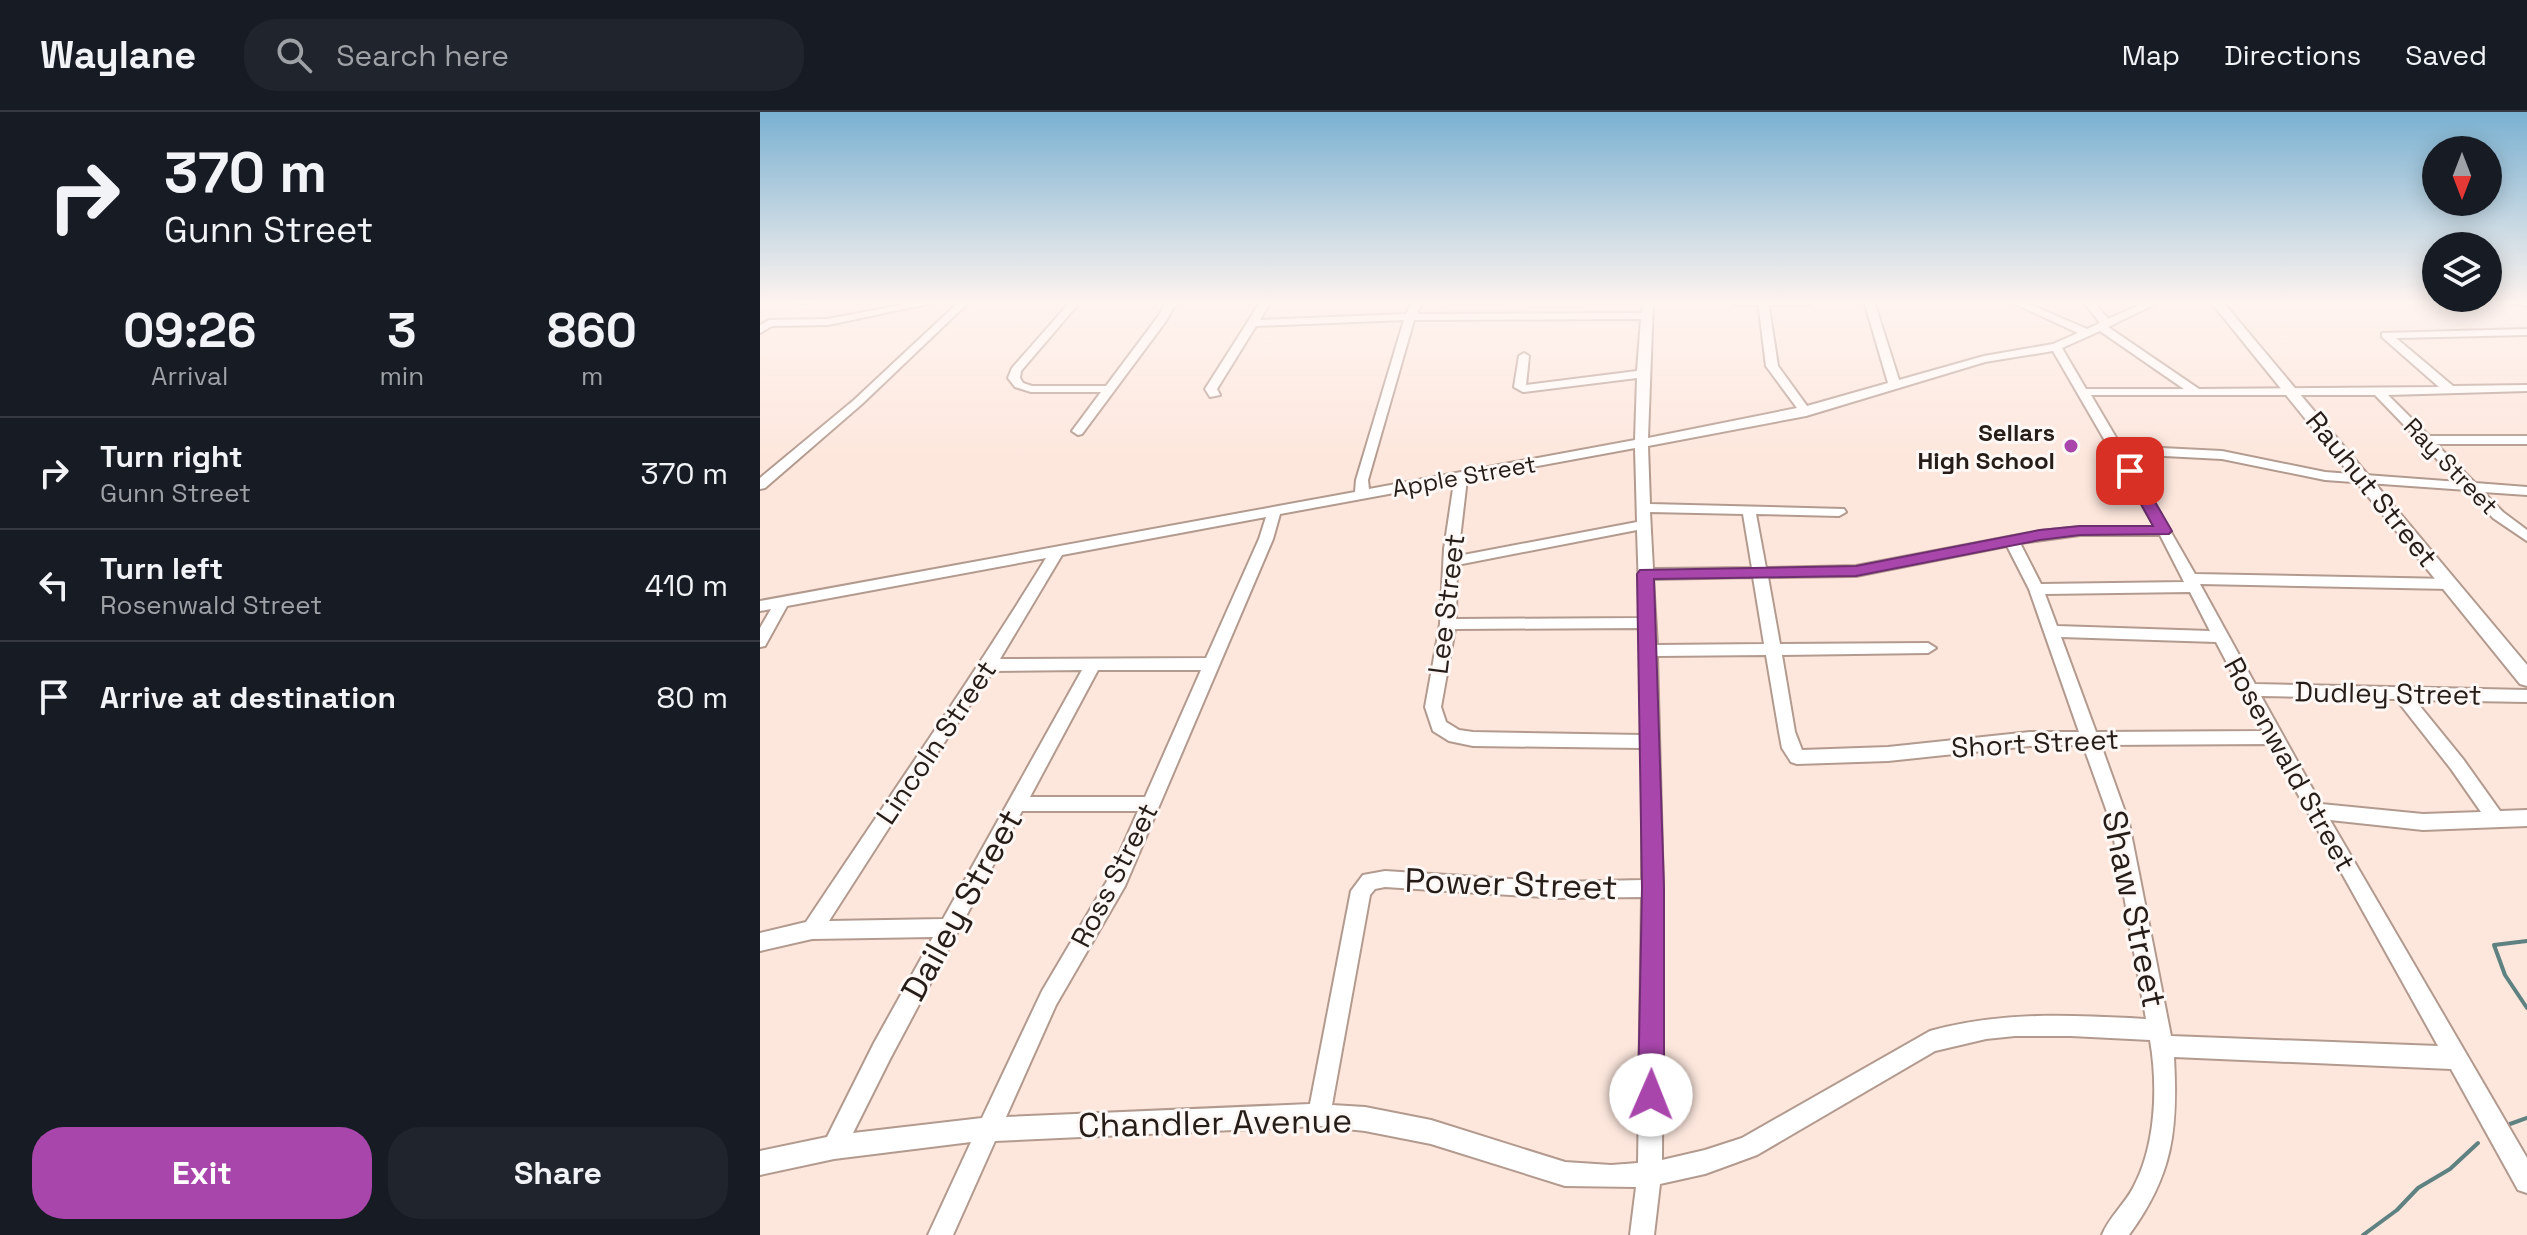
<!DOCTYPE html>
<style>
body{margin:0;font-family:"Space Grotesk",sans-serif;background:#20242c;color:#f1f3f6;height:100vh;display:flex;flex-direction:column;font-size:30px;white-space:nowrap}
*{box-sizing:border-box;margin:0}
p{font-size:26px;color:#9ea1a6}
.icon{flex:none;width:44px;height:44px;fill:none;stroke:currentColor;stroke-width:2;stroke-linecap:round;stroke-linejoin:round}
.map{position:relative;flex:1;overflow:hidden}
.panel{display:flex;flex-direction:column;background:#171b24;width:760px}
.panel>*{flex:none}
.banner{background:#171b24;color:#f1f3f6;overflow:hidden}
.needle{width:52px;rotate:180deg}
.controls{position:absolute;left:1662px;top:24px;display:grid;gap:16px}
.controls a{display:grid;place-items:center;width:80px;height:80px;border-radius:50%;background:#171b24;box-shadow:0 4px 20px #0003;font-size:40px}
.pin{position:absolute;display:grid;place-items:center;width:68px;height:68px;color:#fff;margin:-34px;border-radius:16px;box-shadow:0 4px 12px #0006}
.me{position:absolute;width:88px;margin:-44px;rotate:1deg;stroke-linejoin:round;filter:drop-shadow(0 0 6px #0008)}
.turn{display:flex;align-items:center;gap:28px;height:168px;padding:0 32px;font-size:36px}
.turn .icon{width:104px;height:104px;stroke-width:2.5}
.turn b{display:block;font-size:56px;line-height:68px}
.eta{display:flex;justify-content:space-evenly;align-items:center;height:136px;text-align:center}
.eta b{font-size:48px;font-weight:800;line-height:56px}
.primary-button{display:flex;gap:16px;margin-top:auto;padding:16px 32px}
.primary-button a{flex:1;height:92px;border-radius:32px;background:#a946ac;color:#fff;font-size:32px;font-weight:800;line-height:92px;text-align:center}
.primary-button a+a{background:#20242c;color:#f1f3f6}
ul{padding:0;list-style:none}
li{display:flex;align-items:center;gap:24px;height:112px;padding:0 32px;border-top:2px solid #363941}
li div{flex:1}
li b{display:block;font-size:30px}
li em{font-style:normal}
header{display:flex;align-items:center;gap:48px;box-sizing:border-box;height:112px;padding:0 40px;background:#171b24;border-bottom:2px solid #363941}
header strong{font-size:38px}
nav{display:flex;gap:44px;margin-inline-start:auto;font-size:28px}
.search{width:560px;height:72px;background:#20242c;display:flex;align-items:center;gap:20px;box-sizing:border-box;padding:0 28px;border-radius:32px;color:#9ea1a6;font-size:30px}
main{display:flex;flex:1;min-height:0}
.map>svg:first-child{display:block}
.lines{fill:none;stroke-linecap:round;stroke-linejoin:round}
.stream-far1{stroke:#5e8182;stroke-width:2}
.stream{stroke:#5e8182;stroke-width:4}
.minor-casing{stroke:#b39a8f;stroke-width:4}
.major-casing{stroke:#b39a8f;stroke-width:4}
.minor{fill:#fff;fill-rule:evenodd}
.major{fill:#fff;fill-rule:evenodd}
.route{fill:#a946ac;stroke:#6e2e70;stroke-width:2}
.poi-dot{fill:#a946ac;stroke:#fdf8f5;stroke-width:3}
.labels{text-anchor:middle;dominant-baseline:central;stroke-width:6;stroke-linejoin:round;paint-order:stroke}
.far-poi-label{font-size:24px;font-weight:bold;fill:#261c18;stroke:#fdf8f5;text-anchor:end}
.far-street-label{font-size:24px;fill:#261c18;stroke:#fdf8f5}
.street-label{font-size:28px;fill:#261c18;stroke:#fdf8f5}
.near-street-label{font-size:34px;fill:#261c18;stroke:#fdf8f5}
</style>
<header>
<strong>Waylane</strong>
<div class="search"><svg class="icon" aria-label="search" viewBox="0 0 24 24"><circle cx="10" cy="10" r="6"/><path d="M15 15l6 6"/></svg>Search here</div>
<nav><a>Map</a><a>Directions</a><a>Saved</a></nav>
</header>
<main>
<section class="panel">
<div class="banner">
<div class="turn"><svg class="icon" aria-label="right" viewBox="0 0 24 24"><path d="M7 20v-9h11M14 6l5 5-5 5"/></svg><div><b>370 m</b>Gunn Street</div></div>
</div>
<div class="eta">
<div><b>09:26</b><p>Arrival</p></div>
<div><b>3</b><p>min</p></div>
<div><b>860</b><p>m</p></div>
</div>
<ul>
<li><svg class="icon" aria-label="right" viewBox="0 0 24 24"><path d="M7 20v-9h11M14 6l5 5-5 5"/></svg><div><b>Turn right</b><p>Gunn Street</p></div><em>370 m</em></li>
<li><svg class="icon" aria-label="left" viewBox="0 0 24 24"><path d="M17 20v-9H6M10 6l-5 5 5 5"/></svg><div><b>Turn left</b><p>Rosenwald Street</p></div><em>410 m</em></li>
<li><svg class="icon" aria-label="arrive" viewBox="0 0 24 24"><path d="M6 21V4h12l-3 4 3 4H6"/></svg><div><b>Arrive at destination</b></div><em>80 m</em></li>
</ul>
<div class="primary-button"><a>Exit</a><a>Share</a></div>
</section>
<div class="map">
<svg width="1767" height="1123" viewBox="0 0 1767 1123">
<rect width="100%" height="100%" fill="#fde7dd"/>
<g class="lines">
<path class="stream-far1" d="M23,189L41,192L81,189"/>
<g class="stream">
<path d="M1767,829L1734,833L1745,863L1767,896"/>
<path d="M1750,1012L1767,1006"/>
<path d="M1603,1123L1637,1098L1658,1076L1690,1057L1718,1031"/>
</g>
<defs>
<g id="minor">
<path d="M162,189H181L68,213L12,214L0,221V213L9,208L68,207Z"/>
<path d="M200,189H210L102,292L5,376L0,377V366L94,288Z"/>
<path d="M311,189H321L261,259L260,266L263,271L272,274H346L397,206L407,189H417L406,209L322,322L318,323L312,319L341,280H271L255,275L248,266L252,256Z"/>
<path d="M501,189H511L500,208L646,202L653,189H663L657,202L882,201L883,189H893L888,326L1037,296L1006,254L998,189H1008L1018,254L1047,294L1128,271L1104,189H1114L1139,268L1224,244L1293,232L1318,221L1249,189H1262L1327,217L1340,211L1323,189H1333L1348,207L1388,189H1401L1348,215L1439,277L1679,275L1622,225V221L1767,217V223L1636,226L1693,274L1767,273V279L1628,283L1669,324H1767V332H1676L1715,371L1767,375V383L1723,380L1743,400L1767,418V429L1733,406L1707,378L1565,368L1462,347L1366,342L1435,462L1690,467L1697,472L1690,477L1440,472L1495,572L1767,578V590L1655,588L1703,647L1740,699L1767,698V714L1663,718L1570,708L1767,1046V1081L1758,1078L1691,957L1414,945C1418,1018 1413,1063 1369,1123H1342C1349,1105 1364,1093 1373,1076C1396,1034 1398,974 1390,928L1311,924H1255L1226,927L1175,939L997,1043L945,1062L900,1072L894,1123H870L876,1075L805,1074L671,1032L605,1019L559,1014L235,1029L193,1123H168L211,1030L74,1047L0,1063V1039L67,1025L114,931L173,825L52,827L0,839V821L46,810C126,689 210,570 286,446L27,494L5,534L0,535V516L11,497L0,499V489L595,380L596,368L644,208L496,214L457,277L460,283L450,285L445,277ZM881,207L877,259L766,273L769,244L764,241L759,244L754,275L763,280L877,266L875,328L609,377L608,368L654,208ZM1340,219L1424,277H1326L1302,236ZM1293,239L1395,415H1320L1280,419L1096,454L1006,456L996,402L1079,404L1086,400L1084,397L890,392L888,334L1046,304L1225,250ZM1331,283H1615L1699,370L1565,360L1462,339L1361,334ZM875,336L877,410L698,444L707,367ZM694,370L684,437L680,512L665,595L673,619L689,629L713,634L882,636V768L799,770L625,759L603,763L591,779L550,992L246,1005L296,893L365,774L513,427L520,402ZM890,400L983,402L992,456L893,457ZM506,405L499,427L446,546L240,547L302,443ZM877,418L880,506L696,507L697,453ZM1320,423H1400L1424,470L1281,472L1260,431ZM1247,434L1269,477L1319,620H1270L1128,635L1042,638L1035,620L1022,543L1168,541L1176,536L1168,531L1020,532L1008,465L1096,464ZM993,465L1004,532L897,533L893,467ZM1430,480L1450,519L1297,514L1285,482ZM881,516L882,623L713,620L699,618L686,610L681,595L695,517ZM1301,525L1456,530L1503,619L1336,620ZM1006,543L1019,620L1022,636L1031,650L1037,652L1128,649L1270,634L1323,633L1351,711L1386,907C1312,903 1242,899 1170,919L982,1026L945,1038L902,1048L903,776L897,544ZM322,558L183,807L69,809L173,647L233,559ZM338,558H441L385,685H270ZM1501,584L1636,587L1691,657L1721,700L1663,702L1561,692ZM1510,632L1678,934L1411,924L1369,711L1341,633ZM262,699H378L347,769L282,879L222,1006L93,1021L130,947ZM625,775L799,786L882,785L878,1051L851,1053L805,1050L671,1008L605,995L572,993L610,783L615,777Z"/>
<path d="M1749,189H1767V194L1750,191Z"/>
</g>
<g id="major">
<path d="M969,189H1053L1047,193H975Z"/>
<path d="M1450,189H1462L1767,553V574L1760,572Z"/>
</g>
</defs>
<use href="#minor" class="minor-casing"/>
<use href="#major" class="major-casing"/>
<use href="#minor" class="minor"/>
<use href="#major" class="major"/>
</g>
<linearGradient id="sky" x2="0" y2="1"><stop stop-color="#7ab1d1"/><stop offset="0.55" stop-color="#fef4f0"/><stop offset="1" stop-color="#fef4f0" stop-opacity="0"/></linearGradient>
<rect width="1767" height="346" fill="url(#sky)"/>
<path class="route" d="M1370,355L1377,359L1412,419L1409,422L1320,423L1280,428L1096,464L894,467L904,776V983L900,992L891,996L882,992L878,983L882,776L877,462L880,458L1096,454L1280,418L1320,414H1393L1363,359Z"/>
<circle class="poi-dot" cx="1311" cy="334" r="8"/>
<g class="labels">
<g class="far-poi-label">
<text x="1295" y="320">Sellars<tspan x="1295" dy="28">High School</tspan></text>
</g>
<g class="far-street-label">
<text transform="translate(1691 354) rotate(46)">Ray Street</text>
<text transform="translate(704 364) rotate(-10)">Apple Street</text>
</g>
<g class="street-label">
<text transform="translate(1612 377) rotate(51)">Rauhut Street</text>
<text transform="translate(686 492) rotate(-83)">Lee Street</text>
<text transform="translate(1628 581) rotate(1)">Dudley Street</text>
<text transform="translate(176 630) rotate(-56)">Lincoln Street</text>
<text transform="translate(1275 631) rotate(-3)">Short Street</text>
<text transform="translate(1530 652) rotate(61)">Rosenwald Street</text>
<text transform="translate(354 763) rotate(-63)">Ross Street</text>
</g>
<g class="near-street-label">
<text transform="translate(751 772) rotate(2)">Power Street</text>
<text transform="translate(202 793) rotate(-61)">Dailey Street</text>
<text transform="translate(1374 797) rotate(78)">Shaw Street</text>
<text transform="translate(455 1011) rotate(-1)">Chandler Avenue</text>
</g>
</g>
</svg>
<div class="controls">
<a><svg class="needle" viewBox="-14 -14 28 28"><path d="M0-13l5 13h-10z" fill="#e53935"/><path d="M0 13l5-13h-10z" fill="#9ea1a6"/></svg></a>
<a><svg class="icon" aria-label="layers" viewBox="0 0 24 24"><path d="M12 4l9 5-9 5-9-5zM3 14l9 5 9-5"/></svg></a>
</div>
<div class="pin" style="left:1370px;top:359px;background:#d93025"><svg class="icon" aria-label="arrive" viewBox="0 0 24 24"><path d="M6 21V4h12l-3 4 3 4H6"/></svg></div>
<svg class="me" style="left:891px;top:983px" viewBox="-20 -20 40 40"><circle r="19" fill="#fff"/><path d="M0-13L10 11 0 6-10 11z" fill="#a946ac"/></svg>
</div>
</main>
